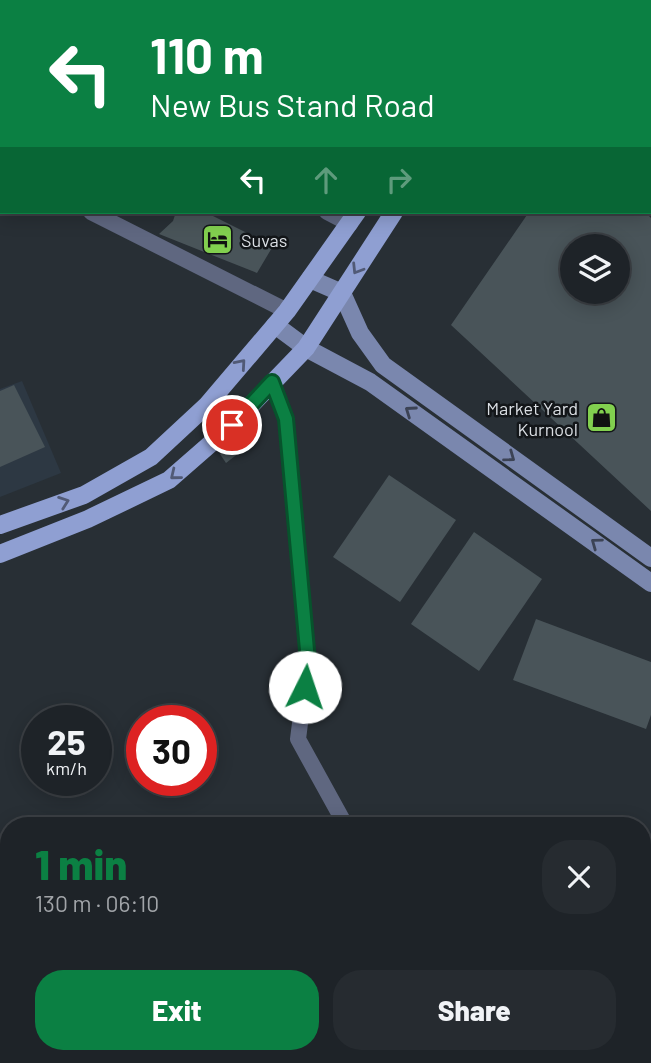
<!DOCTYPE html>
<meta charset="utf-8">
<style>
body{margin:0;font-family:Barlow,sans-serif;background:#262b30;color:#f1f3f6;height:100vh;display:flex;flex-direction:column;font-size:26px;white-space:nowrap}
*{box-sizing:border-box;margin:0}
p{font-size:23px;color:#a1a4a8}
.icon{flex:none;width:38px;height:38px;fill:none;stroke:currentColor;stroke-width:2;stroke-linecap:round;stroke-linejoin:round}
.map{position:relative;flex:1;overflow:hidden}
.sheet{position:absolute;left:0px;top:817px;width:651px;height:247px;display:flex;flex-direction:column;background:#1e2328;border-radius:28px 28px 0 0;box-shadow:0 4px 18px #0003,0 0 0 2px #3c4045}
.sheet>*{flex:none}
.top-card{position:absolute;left:0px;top:0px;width:651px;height:214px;box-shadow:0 4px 18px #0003,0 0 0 2px #3c4045;background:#0b8043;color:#fff;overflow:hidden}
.tools{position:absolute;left:560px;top:234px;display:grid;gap:14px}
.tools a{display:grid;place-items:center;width:70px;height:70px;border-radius:50%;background:#1e2328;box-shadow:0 4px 18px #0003,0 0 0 2px #3c4045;font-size:35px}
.speed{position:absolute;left:21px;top:705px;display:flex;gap:14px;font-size:35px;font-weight:700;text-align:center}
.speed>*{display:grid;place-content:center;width:91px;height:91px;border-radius:50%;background:#1e2328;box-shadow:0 4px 18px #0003,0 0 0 2px #3c4045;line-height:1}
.speed small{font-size:18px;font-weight:400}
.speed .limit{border:10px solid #d22;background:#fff;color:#111}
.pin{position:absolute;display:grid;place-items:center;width:60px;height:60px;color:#fff;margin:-30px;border:4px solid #fff;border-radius:50%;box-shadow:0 2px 7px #0007}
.me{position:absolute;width:77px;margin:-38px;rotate:4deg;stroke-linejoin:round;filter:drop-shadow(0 0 5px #0008)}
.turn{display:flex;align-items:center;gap:24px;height:147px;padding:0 35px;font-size:32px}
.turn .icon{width:91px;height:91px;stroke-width:2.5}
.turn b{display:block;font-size:49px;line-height:60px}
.lanes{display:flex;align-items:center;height:66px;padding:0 35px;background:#0003;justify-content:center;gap:35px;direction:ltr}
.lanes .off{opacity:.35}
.round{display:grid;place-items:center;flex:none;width:74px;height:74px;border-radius:28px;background:#262b30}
.summary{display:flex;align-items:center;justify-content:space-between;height:119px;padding:0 35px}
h1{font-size:42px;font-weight:800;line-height:52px;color:#0b8043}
.action{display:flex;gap:14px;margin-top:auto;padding:14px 35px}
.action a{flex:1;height:80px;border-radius:28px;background:#0b8043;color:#fff;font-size:28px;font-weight:800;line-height:80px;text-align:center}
.action a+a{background:#262b30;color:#f1f3f6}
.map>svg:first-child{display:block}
.built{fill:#2d3843}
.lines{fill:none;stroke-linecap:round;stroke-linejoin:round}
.canal{stroke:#13494d;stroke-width:19}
.building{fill:#495459;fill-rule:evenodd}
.service{stroke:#5f6780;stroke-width:8}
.minor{stroke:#5f6780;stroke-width:16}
.secondary{stroke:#7a87ae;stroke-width:18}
.primary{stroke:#8f9fd2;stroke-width:18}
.rail{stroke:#8f959a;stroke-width:5;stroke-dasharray:9 9;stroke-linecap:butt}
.oneway{stroke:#515a76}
.oneway2{stroke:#3c4355}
.route-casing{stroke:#07532c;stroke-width:18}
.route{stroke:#0b8043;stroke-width:12}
.labels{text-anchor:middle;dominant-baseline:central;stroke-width:5;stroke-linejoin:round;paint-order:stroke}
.poi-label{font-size:18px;fill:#dbdfe4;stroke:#131619;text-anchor:start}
</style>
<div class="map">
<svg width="651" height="1063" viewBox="0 0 651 1063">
<rect width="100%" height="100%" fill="#282f35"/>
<path class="built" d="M22,381L61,473L0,497V389Z"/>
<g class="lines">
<g class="canal">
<path d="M0,1048L9,1050"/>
<path d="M21,1055L33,1063"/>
</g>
</g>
<g class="building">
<path d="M176,212H205L273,246L257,273L159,234L173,221Z"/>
<path d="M529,212H645L651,218V511L451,325ZM572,247H618V292H572Z"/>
<path d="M14,385L45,447L0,467V391Z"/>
<path d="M257,424V439L226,463L220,454Z"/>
<path d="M389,475L456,520L400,602L333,557Z"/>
<path d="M474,532L542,579L479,671L411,624Z"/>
<path d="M536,619L651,662V715L646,729L513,680Z"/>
</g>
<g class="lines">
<g class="service">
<path d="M0,992L9,997"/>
<path d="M124,1055L140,1063"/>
</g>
<g class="minor">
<path d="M121,2L122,0"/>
<path d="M226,2L227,0"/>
<path d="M0,38L2,39"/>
<path d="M0,169L2,170"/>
<path d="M649,183L651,185"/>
<path d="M91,212L287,311"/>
<path d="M327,212L350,224"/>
<path d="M272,382L286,419L308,661L298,739L346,826"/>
<path d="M642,864L651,846"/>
<path d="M642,1016L651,1007"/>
<path d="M642,1038L651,1046"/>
<path d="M468,1055L472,1063"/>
<path d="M505,1063L514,1055"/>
<path d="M593,1063L602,1055"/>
</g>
<g class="secondary">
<path d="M310,279L342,293L360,333L383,365L651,558"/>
<path d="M275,325L306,348L370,382L651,583"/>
</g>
<g class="primary">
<path d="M491,2L492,0"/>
<path d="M526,2L527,0"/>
<path d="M0,525L84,495L151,457L207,405L287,311L357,212"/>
<path d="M0,554L88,519L169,480L232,425L306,348L394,212"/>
</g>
<g class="rail">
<path d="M0,934L9,938"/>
<path d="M276,1055L289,1063"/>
</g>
</g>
<defs><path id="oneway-chevron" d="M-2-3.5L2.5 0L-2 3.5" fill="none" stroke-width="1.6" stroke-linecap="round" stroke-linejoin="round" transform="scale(1.75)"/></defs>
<g class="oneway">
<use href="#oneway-chevron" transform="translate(357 269) rotate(122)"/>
<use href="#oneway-chevron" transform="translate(241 364) rotate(-49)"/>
<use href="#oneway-chevron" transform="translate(175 475) rotate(141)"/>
<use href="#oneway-chevron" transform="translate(64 502) rotate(-20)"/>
</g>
<g class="oneway2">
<use href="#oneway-chevron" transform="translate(410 411) rotate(-145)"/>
<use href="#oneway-chevron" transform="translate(510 457) rotate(36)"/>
<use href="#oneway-chevron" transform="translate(596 543) rotate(-144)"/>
</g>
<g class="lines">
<defs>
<path id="route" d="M232,425L272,382L286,419L308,661L305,687"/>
</defs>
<use href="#route" class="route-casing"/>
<use href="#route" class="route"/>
</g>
<defs>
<symbol id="hotel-square" viewBox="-11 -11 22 22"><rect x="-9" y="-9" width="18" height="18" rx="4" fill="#82d04f" stroke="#131619"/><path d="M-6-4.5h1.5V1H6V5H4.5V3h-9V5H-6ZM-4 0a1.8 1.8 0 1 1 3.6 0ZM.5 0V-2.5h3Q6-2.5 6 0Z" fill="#111"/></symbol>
<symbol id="shop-square" viewBox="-11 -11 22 22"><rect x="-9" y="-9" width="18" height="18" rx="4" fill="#82d04f" stroke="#131619"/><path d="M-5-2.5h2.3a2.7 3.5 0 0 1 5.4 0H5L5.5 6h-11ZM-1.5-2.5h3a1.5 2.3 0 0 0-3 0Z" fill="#111"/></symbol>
</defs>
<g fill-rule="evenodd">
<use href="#hotel-square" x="200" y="222" width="35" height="35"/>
<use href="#shop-square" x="584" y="400" width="35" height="35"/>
</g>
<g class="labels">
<g class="poi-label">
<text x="241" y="240">Suvas</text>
<text x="578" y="408" text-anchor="end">Market Yard<tspan x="578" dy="21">Kurnool</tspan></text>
</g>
</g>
</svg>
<div class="tools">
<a><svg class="icon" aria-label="layers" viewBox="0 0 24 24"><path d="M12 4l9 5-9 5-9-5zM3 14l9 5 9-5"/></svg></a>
</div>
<div class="speed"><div>25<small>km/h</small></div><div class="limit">30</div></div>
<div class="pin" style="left:232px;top:425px;background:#d93025"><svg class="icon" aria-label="arrive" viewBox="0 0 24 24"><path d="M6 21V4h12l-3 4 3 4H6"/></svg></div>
<svg class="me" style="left:305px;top:687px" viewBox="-20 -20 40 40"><circle r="19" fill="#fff"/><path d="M0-13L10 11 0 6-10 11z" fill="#0b8043"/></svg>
<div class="top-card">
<div class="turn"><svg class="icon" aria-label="left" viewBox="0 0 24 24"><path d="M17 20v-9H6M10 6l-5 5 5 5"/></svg><div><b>110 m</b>New Bus Stand Road</div></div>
<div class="lanes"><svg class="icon" aria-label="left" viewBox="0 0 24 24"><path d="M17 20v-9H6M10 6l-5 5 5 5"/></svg><svg class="icon off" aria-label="ahead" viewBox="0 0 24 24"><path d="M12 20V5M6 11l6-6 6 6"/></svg><svg class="icon off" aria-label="right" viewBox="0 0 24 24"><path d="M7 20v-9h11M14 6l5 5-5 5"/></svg></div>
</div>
<section class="sheet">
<div class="summary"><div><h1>1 min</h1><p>130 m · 06:10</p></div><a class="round"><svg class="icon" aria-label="close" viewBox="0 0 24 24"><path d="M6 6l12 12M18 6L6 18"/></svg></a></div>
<div class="action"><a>Exit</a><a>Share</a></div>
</section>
</div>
